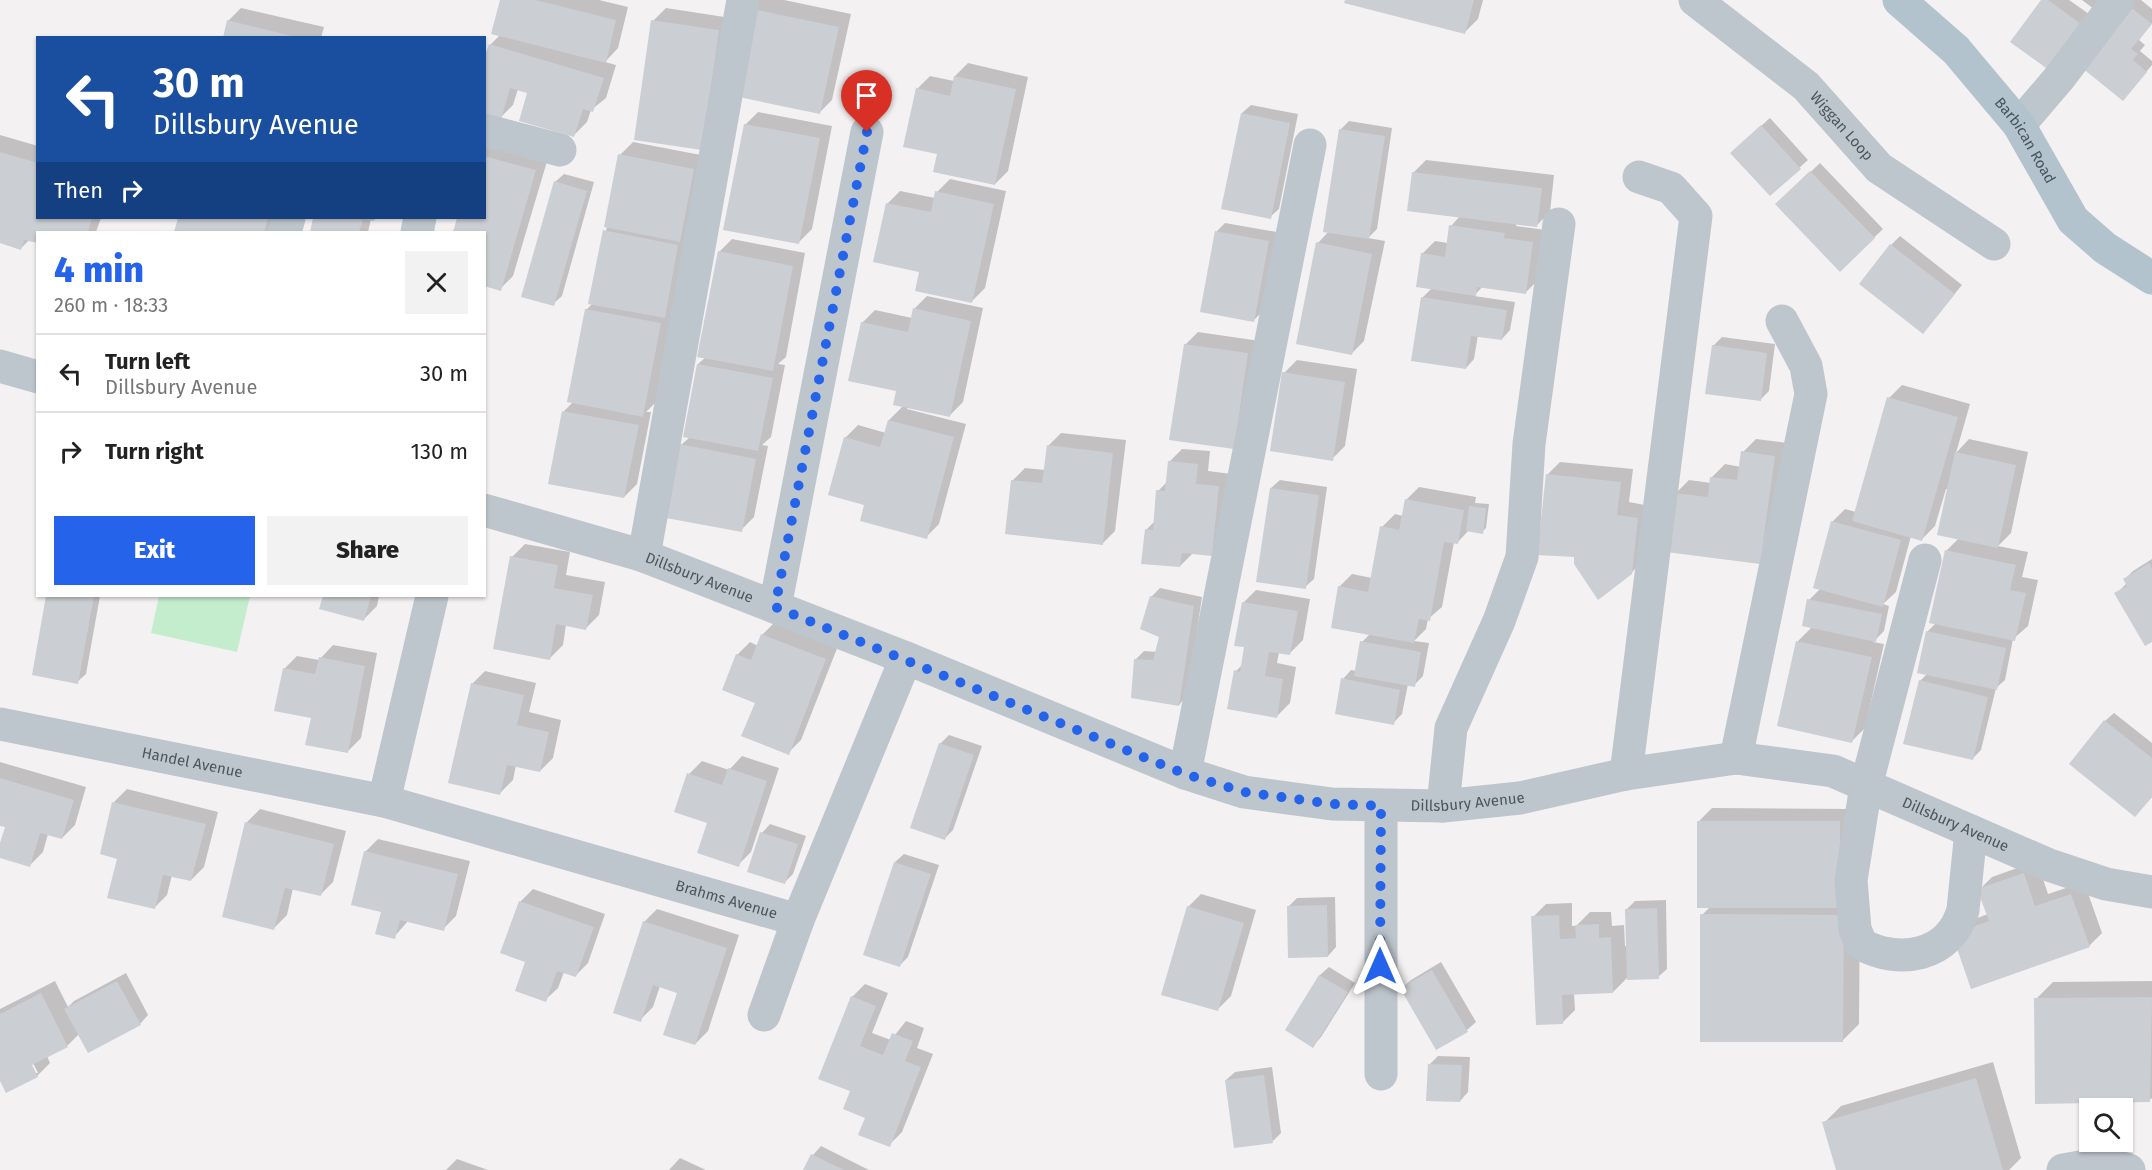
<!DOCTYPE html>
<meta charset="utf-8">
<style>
body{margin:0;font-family:"Fira Sans",sans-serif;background:#f2f2f2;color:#222;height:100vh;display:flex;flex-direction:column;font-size:22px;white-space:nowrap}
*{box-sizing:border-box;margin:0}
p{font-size:20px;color:#767676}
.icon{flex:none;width:33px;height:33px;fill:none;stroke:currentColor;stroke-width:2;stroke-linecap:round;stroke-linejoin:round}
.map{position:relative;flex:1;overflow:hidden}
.sheet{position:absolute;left:36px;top:231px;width:450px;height:366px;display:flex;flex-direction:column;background:#fff;border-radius:0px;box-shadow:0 2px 4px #0004}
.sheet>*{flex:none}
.guide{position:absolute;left:36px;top:36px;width:450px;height:183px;border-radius:0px;box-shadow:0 2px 4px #0004;background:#1a4fa0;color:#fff;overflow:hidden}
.tools{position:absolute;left:2079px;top:1098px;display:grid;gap:12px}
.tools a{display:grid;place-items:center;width:54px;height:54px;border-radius:0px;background:#fff;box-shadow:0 2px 4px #0004;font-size:30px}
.pin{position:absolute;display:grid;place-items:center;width:51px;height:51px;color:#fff;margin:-62px -26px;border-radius:50% 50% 50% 0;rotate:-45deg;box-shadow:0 0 6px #0007}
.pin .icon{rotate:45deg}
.me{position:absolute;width:66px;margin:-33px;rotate:0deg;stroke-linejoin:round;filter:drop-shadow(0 0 4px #0008)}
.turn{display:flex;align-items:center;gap:21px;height:126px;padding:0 18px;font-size:27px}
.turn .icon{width:78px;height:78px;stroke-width:2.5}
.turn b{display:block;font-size:42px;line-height:51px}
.then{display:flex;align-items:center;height:57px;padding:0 18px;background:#0003;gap:12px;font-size:22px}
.round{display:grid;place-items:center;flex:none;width:63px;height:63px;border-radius:0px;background:#f2f2f2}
.overview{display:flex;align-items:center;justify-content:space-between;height:102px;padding:0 18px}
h1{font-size:36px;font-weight:800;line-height:45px;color:#2563eb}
.cta{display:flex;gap:12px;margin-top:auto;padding:12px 18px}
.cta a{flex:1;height:69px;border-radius:0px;background:#2563eb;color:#fff;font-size:24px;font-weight:800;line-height:69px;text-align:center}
.cta a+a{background:#f2f2f2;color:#222}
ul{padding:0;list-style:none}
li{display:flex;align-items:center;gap:18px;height:78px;padding:0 18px;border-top:2px solid #e0e0e0}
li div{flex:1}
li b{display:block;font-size:22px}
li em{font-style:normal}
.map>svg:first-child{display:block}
.green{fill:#c3edcd}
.shadow{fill:#0003;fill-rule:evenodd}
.building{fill:#cbced2}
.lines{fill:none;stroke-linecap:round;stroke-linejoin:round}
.minor{stroke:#bdc6cc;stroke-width:33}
.major{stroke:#b2c3cd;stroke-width:33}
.route{stroke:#2563eb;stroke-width:10;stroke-dasharray:0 18}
.labels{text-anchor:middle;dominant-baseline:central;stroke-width:4.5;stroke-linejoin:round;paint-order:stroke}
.street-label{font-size:15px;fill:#4a565d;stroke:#fff}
</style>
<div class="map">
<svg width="2152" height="1170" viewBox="0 0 2152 1170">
<rect width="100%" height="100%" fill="#f3f1f1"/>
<path class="green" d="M159,596H250L237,652L151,633Z"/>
<g class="shadow">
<path d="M501,0H599L628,7L618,48L605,62L616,65L606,98L591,110L587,122L574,135L529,92L518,89L513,105L500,118L490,45L500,35Z"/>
<path d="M757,0H784L851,14L832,100L819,113L730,94Z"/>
<path d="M1347,0H1483L1478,19L1465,32Z"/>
<path d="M2043,0H2069L2089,14L2057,59Z"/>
<path d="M2082,0H2109L2098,12Z"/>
<path d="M2128,0H2141L2152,9V23L2139,40L2145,45L2140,51L2152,61V65L2123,99Z"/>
<path d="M241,8L324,27L321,38H224L228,21Z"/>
<path d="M666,8L731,18L714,135L653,21Z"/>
<path d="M968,63L1028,77L1008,171L995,184L939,153L917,89L930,76L954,81L955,76Z"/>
<path d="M1251,105L1298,114L1279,209L1270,217L1242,113Z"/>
<path d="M758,112L832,126L812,229L799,242L745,125Z"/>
<path d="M1770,118L1808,160L1799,168L1741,144Z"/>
<path d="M1349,121L1392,128L1377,229L1368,238L1385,241L1364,341L1351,354L1318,243L1329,231L1340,130Z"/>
<path d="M0,135L38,146V218H101L96,232H38L21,248L0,241Z"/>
<path d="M633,142L706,156L677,304L671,310L673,311L656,402L646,412H651L637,484L624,497L564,411L573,402L586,310L593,303L620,155Z"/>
<path d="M484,146L548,158L513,276L500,289L484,232H454L459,218H484Z"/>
<path d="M1426,160L1554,175L1550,212L1537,225L1517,223L1516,226L1545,230L1539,279L1526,292L1483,286L1474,296L1515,302L1510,330L1502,339L1478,335L1474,359L1466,368L1422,298L1432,288L1422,254L1435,241L1448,243L1451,226L1460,216L1413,173Z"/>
<path d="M1820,163L1883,229L1840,270L1777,204Z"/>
<path d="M564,174L594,182L562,296L553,304L555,182Z"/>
<path d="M950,179L1006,191L985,288L972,301L921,271L887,204L900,191L935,198L937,192Z"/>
<path d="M180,218H277L273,232H176Z"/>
<path d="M315,218H375L371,219L368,232H311Z"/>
<path d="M1225,223L1277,232L1262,312L1254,320L1216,232Z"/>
<path d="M1900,236L1962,285L1923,332L1891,245Z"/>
<path d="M732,239L805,253L786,357L778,364L785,365L771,437L762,445L768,446L754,517L741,530L681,445L690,437L698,364L706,357L719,252Z"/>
<path d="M927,296L983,308L963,402L950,415L907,406V409L966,424L939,524L926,537L866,504L845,438L858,425L886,433L889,420L904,405L862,323L875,310L912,318L914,309Z"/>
<path d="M1198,332L1260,341L1233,448L1185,345Z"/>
<path d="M1722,337L1775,344L1769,391L1760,400L1713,346Z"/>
<path d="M1297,360L1357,369L1345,446L1332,459L1284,373Z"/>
<path d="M1902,385L1970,404L1956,453L1969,439L2028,452L2011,533L1998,546L2028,552L2022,577L2038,580L2028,626L2013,639L2005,680L1996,688L1981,750L1972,759L1920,681L1928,673V631L1936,623L1947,550L1959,538L1948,489H1946L1935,526L1922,539L1911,536L1896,592L1883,604L1889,606L1884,631L1873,642L1884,644L1865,728L1852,741L1779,725L1798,641L1812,627L1809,600L1820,589L1832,522L1845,509L1856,512L1889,398Z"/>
<path d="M1061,433L1126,440L1115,531L1102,544L1012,481L1025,468L1045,470L1048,446Z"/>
<path d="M1756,439L1787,443L1759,563L1676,493L1689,480L1711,483L1712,477L1725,464L1741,467L1743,452Z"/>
<path d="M1182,449L1210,451L1208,471L1232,474L1212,554L1193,553L1180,566L1146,530L1155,521L1158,491L1168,481L1169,462Z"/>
<path d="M1560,462L1633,469L1629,502L1650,506L1644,560L1631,573L1576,556L1547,475Z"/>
<path d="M1280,480L1327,487L1314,579L1305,587L1271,488Z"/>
<path d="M1419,487L1476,497L1475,503L1489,504L1486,528L1482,532L1469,530L1457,543L1454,542L1442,607L1428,619L1426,629L1414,641L1429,643L1423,676L1414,685L1408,684L1402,714L1393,723L1343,679L1351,670L1356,671L1362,642L1370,634L1339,587L1352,574L1372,578L1382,527L1395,514L1403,516L1406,500Z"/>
<path d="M525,544L570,552L566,575L605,582L599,615L586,628L566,625L563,645L550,658L512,557Z"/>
<path d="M2152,559V641L2116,594L2127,583L2125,579L2133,571Z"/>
<path d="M1160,588L1202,597L1187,696L1179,705L1135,660L1144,651L1157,652L1161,636L1151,597Z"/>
<path d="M1256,590L1310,599L1303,640L1290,653L1279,652L1277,663L1296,667L1290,703L1277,716L1236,671L1243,664L1246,646L1243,603Z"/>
<path d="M48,596H100L86,674L77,682L34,674Z"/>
<path d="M324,596H379L377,606L364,619L321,608Z"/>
<path d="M775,622L838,646L801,740L788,753L757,702L737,655L750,642L758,646L762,635Z"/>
<path d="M333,645L377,653L361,738L348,751L312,717L284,669L297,656L319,660Z"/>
<path d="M485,671L536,683L529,712L561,720L553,758L540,771L516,765L513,780L500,793L472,684Z"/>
<path d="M2114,713L2152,743V797L2135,815L2105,721Z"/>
<path d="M949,735L982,746L953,830L944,839L940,744Z"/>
<path d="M742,756L779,768L751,852L738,865L709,822L689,774L702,761L729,770Z"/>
<path d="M0,762L86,787L75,825L62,838L48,834L43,852L30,865L0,856L7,826L0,824Z"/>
<path d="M127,789L218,812L204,867L191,880L172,875L167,895L154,908L118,858L114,802Z"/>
<path d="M1712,808L1853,809L1860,898L1859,1024L1842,1041L1702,915L1711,906L1699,821Z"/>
<path d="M260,809L346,831L333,882L320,895L293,888L287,915L274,928L223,916L247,822Z"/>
<path d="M770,824L806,836L793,874L784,883L762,833Z"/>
<path d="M378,839L470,861L456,916L443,929L408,921L394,937L382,911L365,852Z"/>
<path d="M904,854L939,865L908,957L899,966L865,954L895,862Z"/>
<path d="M2037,861L2048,894L2084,882L2102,933L2089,946L1972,987L1966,922L1988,914L1979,890L1992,877Z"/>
<path d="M533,889L605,914L588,963L575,976L564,972L558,988L545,1000L527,961L520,902Z"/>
<path d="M1201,894L1256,910L1231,996L1218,1009L1188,907Z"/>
<path d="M1335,897L1336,947L1328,956L1289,906L1297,898Z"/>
<path d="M1666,900L1667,969L1658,977L1627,978L1613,992L1574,993L1575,1010L1562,1023L1533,917L1546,904L1572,903V926H1576L1590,912H1611L1612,926L1624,925L1625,946H1628L1627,909L1635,901Z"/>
<path d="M657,909L739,935L708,1031L695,1044L679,992L660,986L653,1007L640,1020L644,922Z"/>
<path d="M1441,962L1476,1022L1467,1030L1437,1048L1402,988L1411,980Z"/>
<path d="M1329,967L1355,983L1321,1037L1313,1046L1287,1030L1320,975Z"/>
<path d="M126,973L148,1015L140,1024L79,1034L68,1045L47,1056L50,1063L37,1076L0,1078V1009L55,981L68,1007L74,1001ZM30,1057L38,1073H34L27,1059Z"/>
<path d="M2152,981V1098L2149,1100L2036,999L2053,982Z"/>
<path d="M865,984L888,993L872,1033L891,1040L906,1021L924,1028L917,1048L933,1054L902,1132L889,1145L867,1117L852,1090V997Z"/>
<path d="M1438,1056L1470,1057L1468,1092L1460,1101L1430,1064Z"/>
<path d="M1993,1062L2021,1158L2009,1170H1838L1824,1123L1841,1106Z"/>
<path d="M1272,1067L1281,1133L1273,1141L1226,1080L1235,1072Z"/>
<path d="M821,1146L869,1170H805L813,1155Z"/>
<path d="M680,1158L706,1170H669Z"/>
<path d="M457,1159L488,1170H446Z"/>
</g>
<g class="building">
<path d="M500,0H536L616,20L606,63L491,34Z"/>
<path d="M1345,0H1474L1465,34L1344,3Z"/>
<path d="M2041,0H2048L2081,24L2049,70L2010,42Z"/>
<path d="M2124,2L2152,24L2131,49L2138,54L2133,60L2147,72L2123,101L2076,63Z"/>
<path d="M748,8L839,27L820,114L729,95Z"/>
<path d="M227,20L296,37V38H223Z"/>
<path d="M651,20L719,30L702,150L634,140Z"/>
<path d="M489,44L604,78L593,112L583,109L574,137L519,121L527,93L510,88L501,120L484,115V58Z"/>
<path d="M954,76L1016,89L995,185L933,172L937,154L903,147L916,88L950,96Z"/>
<path d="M1241,113L1290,123L1271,219L1221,209Z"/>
<path d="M744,124L820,138L799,244L723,230Z"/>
<path d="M1761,125L1801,169L1770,196L1730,153Z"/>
<path d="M1339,129L1385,136L1369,239L1323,232Z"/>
<path d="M0,152L38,163V218H92L88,232H38V243L24,240L21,250L0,243Z"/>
<path d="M618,154L694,169L680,242L604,227Z"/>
<path d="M484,156L536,170L501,291L484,286V232H453L457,218H484Z"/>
<path d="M1810,171L1875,238L1840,272L1775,204Z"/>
<path d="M1412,172L1542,188L1537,227L1407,211Z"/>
<path d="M554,181L587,191L554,306L521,297Z"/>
<path d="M935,191L994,204L972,303L915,291L919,272L873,262L886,203L931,212Z"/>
<path d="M178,218H268L264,232H174Z"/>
<path d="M313,218H375L374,221L363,219L359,232H310Z"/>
<path d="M1449,225L1505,233L1504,238L1533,242L1526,294L1477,287L1476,296L1416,287L1421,253L1445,257Z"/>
<path d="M603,230L678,245L665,318L588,304Z"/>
<path d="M1215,231L1269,241L1254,322L1200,312Z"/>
<path d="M1316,242L1372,254L1352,355L1296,344Z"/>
<path d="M1890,244L1955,294L1923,334L1859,284Z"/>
<path d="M718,251L793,266L773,371L697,357Z"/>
<path d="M1421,297L1507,310L1502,340L1471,336L1466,369L1411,361Z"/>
<path d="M913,308L971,321L950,417L893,405L896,391L848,381L861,322L908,332Z"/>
<path d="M585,309L661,323L643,417L567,402Z"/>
<path d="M1184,344L1248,353L1234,449L1169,440Z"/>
<path d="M1712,345L1767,353L1761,401L1705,394Z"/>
<path d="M697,364L773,378L758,451L683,437Z"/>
<path d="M1282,372L1345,382L1333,461L1270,451Z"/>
<path d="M1887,397L1958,417L1922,541L1852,521Z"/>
<path d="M562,411L639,425L624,498L548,484Z"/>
<path d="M888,420L954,437L927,539L860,521L864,505L828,495L844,437L880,447Z"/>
<path d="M680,444L756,459L742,532L666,518Z"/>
<path d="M1047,445L1113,453L1103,545L1005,534L1011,480L1042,483Z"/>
<path d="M1741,451L1775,456L1760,564L1666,552L1674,493L1708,497L1710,477L1737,480Z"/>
<path d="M1955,452L2016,465L1998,548L1937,535Z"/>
<path d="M1168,461L1198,464L1196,484L1219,486L1212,556L1182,553L1180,567L1141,564L1145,529L1153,530L1156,490L1165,491Z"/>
<path d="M1546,474L1621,482L1617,515L1638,518L1632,574L1598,600L1574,564V557L1537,555Z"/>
<path d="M1270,488L1319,495L1306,589L1256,582Z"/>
<path d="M1405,499L1464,510L1458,544L1444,542L1430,621L1419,619L1414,643L1331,628L1338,586L1368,592L1380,526L1399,530Z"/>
<path d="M1469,506L1486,508L1483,534L1466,531Z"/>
<path d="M1831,521L1901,540L1883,607L1813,588Z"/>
<path d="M1945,550L2016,565L2010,590L2026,593L2015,641L1929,623Z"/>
<path d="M510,556L558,565L554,588L593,595L586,630L556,624L550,660L493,649Z"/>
<path d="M2149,563L2152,568V642L2145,646L2114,593L2127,586L2123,579Z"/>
<path d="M46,596H94L78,684L32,675Z"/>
<path d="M323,596H371L364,621L319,609Z"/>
<path d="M1150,596L1194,606L1179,706L1131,698L1134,659L1153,660L1159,637L1140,629Z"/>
<path d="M1807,599L1882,614L1876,642L1802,626Z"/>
<path d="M1242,602L1298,611L1290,655L1269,652L1265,676L1283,679L1277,718L1227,709L1234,670L1240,672L1244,647L1234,646Z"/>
<path d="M1926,631L2006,648L1997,690L1917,673Z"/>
<path d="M761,634L826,659L789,755L741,736L755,703L722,690L736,654L751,660Z"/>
<path d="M1360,641L1421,652L1415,687L1354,676Z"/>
<path d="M1796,641L1872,657L1852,743L1777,726Z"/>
<path d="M319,657L365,666L348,753L305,745L311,718L274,711L283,668L315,674Z"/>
<path d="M1341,678L1400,690L1394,725L1335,714Z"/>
<path d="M1919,680L1988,697L1973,760L1903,744Z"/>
<path d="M471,683L524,695L517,725L549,732L540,772L507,765L500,795L448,783Z"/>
<path d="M2104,720L2152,758V797L2135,817L2069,764Z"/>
<path d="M939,743L974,755L945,840L910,828Z"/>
<path d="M728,768L767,781L739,867L697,853L707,823L674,812L687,773L722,785Z"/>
<path d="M0,778L74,800L62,839L40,833L30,867L0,858V843L5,827L0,826Z"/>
<path d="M112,802L206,824L191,881L163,875L155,909L107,898L117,859L100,854Z"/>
<rect x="1697" y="821" width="143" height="87"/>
<path d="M245,822L334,844L321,896L285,888L274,930L222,917Z"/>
<path d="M760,832L798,844L785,884L747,872Z"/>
<path d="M364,851L458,874L444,931L400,920L395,939L375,934L381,912L351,905Z"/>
<path d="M894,862L931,874L900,967L863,955Z"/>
<path d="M2024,873L2035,906L2071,894L2090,947L1971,989L1952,934L1989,921L1977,889Z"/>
<path d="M519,901L594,927L576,977L557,971L546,1002L515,991L525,962L500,953Z"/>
<path d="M1327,905L1328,957L1288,958L1287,906Z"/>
<path d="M1187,906L1244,923L1218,1011L1161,995Z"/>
<path d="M1657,908L1659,979L1627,980L1625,909Z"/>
<path d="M1700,914L1844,915L1843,1042H1700Z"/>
<path d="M1559,915L1560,939L1576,938L1575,925L1599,924V938L1611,937L1613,993L1562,995L1563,1024L1536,1025L1531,916Z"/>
<path d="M643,921L727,948L695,1045L663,1035L677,993L653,985L641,1022L613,1013Z"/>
<path d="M1432,970L1468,1032L1436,1050L1400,988Z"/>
<path d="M1319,975L1348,992L1313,1048L1285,1030Z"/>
<path d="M117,981L141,1025L88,1053L64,1009Z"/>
<path d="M41,993L68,1047L32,1065L38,1077L6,1093L0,1081V1014Z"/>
<path d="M851,996L876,1006L860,1046L883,1055L892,1033L913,1041L905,1061L921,1067L890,1147L858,1135L865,1118L843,1109L850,1091L818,1079Z"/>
<path d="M2152,997L2150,1102L2035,1104L2034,998Z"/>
<path d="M1428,1064L1462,1065L1460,1102L1426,1101Z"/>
<path d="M1264,1075L1273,1143L1234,1148L1225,1080Z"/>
<path d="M1976,1078L2003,1170H1836L1822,1122Z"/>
<path d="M811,1154L844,1170H803Z"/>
</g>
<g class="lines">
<g class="minor">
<path id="s1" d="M1695,0L1806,86L1879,168L1994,244"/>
<path d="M2019,125L2060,77L2118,0"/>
<path d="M484,130L560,150"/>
<path d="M285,232L289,218"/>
<path d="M417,232L420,218"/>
<path d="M0,366L38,377"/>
<path id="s2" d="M484,510L644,556L906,658L1185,773L1244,792L1332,804L1443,806L1520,798L1626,774L1736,758L1833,771L2049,865L2106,884L2152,892"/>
<path d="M644,556L743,0"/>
<path d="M1925,560L1866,786L1851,880L1855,929L1861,944C1898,965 1950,957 1963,910L1971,831"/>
<path d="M775,607L867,132"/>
<path id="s3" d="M0,724L384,801L798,920L906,658"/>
<path d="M1736,758L1811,394L1806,366L1782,321"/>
<path d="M1185,773L1310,145"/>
<path d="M1626,774L1696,216L1671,188L1639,177"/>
<path d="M384,801L432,596"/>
<path d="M1381,806V1074"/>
<path d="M1443,806L1451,728L1499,621L1522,557L1529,444L1559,224"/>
<path d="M764,1015L798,920"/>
<path d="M2063,1170L2103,1163L2129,1170"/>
</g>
<path class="major" id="s4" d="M1899,0L1956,50L2019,125L2073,220L2105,248L2152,278"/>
</g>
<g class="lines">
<path class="route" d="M867,132L775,607L1185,774L1244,792L1332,804L1381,806L1380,966"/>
</g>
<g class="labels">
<g class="street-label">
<text stroke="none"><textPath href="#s1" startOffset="194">Wiggan Loop</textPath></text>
<text stroke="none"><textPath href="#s4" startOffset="190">Barbican Road</textPath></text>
<text stroke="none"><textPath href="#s2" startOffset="226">Dillsbury Avenue</textPath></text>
<text stroke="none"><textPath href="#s3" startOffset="196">Handel Avenue</textPath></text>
<text stroke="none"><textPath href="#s2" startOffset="1036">Dillsbury Avenue</textPath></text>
<text stroke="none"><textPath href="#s2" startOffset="1540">Dillsbury Avenue</textPath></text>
<text stroke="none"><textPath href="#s3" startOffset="748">Brahms Avenue</textPath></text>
</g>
</g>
</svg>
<div class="tools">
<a><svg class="icon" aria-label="search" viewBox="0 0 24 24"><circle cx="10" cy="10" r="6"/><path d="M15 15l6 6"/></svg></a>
</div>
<div class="pin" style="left:867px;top:132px;background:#d93025"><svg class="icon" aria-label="arrive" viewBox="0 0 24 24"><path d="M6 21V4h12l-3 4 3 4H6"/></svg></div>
<svg class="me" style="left:1380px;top:966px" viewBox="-20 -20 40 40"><path d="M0-17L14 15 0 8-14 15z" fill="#2563eb" stroke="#fff" stroke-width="4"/></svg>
<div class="guide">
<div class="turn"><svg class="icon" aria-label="left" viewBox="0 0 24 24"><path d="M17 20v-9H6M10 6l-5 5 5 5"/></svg><div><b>30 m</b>Dillsbury Avenue</div></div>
<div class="then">Then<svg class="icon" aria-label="right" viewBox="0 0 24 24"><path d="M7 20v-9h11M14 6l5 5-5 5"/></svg></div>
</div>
<section class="sheet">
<div class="overview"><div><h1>4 min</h1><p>260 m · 18:33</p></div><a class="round"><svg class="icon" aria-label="close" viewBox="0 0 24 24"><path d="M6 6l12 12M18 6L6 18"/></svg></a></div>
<ul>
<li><svg class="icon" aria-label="left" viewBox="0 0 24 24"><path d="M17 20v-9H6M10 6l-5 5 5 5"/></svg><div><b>Turn left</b><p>Dillsbury Avenue</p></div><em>30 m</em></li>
<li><svg class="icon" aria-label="right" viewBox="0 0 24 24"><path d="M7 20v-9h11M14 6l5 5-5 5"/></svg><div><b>Turn right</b></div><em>130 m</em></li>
</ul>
<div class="cta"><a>Exit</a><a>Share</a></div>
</section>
</div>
